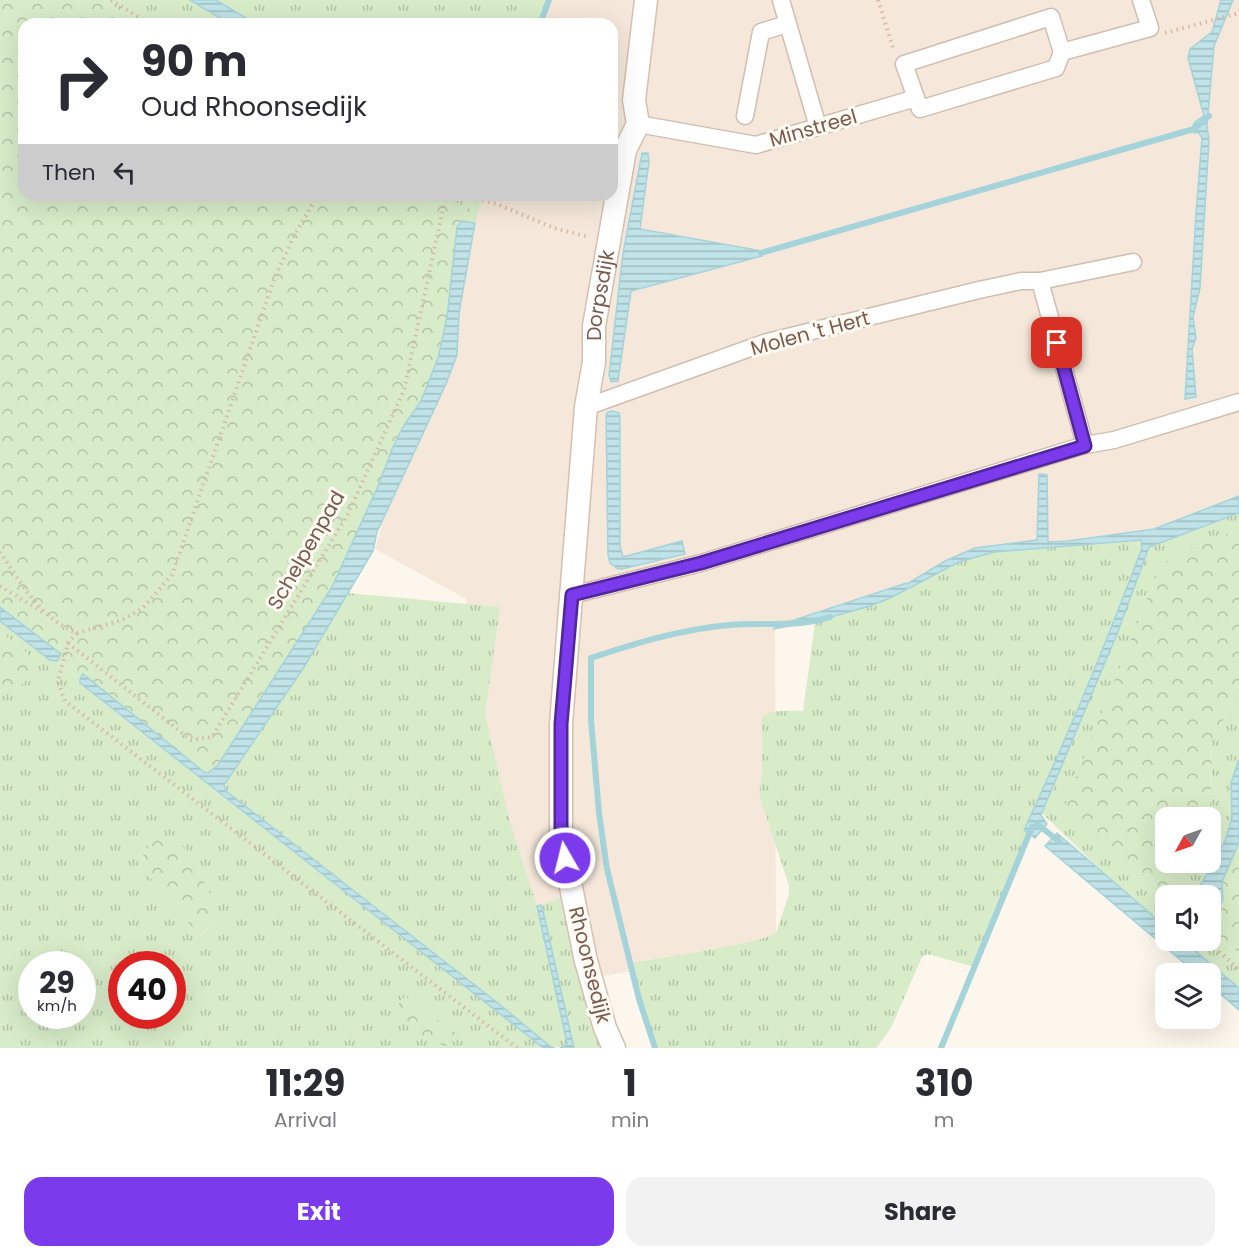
<!DOCTYPE html>
<style>
body{margin:0;font-family:Poppins,sans-serif;background:#f2f2f3;color:#2b2b33;height:100vh;display:flex;flex-direction:column;font-size:22px;white-space:nowrap}
*{box-sizing:border-box;margin:0}
p{font-size:20px;color:#7c7c81}
.icon{flex:none;width:33px;height:33px;fill:none;stroke:currentColor;stroke-width:2;stroke-linecap:round;stroke-linejoin:round}
.map{position:relative;height:1048px;overflow:hidden}
.details{display:flex;flex-direction:column;background:#fff;flex:1}
.details>*{flex:none}
.banner{position:absolute;left:18px;top:18px;width:600px;height:183px;border-radius:18px;box-shadow:0 6px 24px #0002;background:#fff;color:#2b2b33;overflow:hidden}
.needle{width:39px;rotate:230deg}
.tools{position:absolute;left:1155px;top:807px;display:grid;gap:12px}
.tools a{display:grid;place-items:center;width:66px;height:66px;border-radius:12px;background:#fff;box-shadow:0 6px 24px #0002;font-size:30px}
.speed{position:absolute;left:18px;top:951px;display:flex;gap:12px;font-size:30px;font-weight:700;text-align:center}
.speed>*{display:grid;place-content:center;width:78px;height:78px;border-radius:50%;background:#fff;box-shadow:0 6px 24px #0002;line-height:1}
.speed small{font-size:15px;font-weight:400}
.speed .limit{border:9px solid #d22;background:#fff;color:#111}
.pin{position:absolute;display:grid;place-items:center;width:51px;height:51px;color:#fff;margin:-26px;border-radius:12px;box-shadow:0 3px 9px #0006}
.me{position:absolute;width:66px;margin:-33px;rotate:352deg;stroke-linejoin:round;filter:drop-shadow(0 0 4px #0008)}
.turn{display:flex;align-items:center;gap:21px;height:126px;padding:0 24px;font-size:27px}
.turn .icon{width:78px;height:78px;stroke-width:2.5}
.turn b{display:block;font-size:42px;line-height:51px}
.then{display:flex;align-items:center;height:57px;padding:0 24px;background:#0003;gap:12px;font-size:22px}
.eta{display:flex;justify-content:space-evenly;align-items:center;height:102px;text-align:center}
.eta b{font-size:36px;font-weight:700;line-height:42px}
.primary-button{display:flex;gap:12px;margin-top:auto;padding:12px 24px}
.primary-button a{flex:1;height:69px;border-radius:18px;background:#7c3aed;color:#fff;font-size:24px;font-weight:700;line-height:69px;text-align:center}
.primary-button a+a{background:#f2f2f3;color:#2b2b33}
.map>svg:first-child{display:block}
.residential{fill:#f5e8da}
.grass{fill:url(#grass-tufts);fill-rule:evenodd}
.forest{fill:url(#forest-crowns)}
.water{fill:url(#water-rules);stroke:#a5d3da;stroke-width:1.5}
.lines{fill:none;stroke-linecap:round;stroke-linejoin:round}
.stream{stroke:#a5d3da;stroke-width:6}
.street-casing{stroke:#d1beb0;stroke-width:19}
.secondary-casing{stroke:#d6c0b0;stroke-width:25}
.path{stroke:#d9b8a5;stroke-width:4;stroke-dasharray:1.5 4.5;stroke-linecap:butt}
.street{stroke:#fff;stroke-width:16}
.secondary{stroke:#fff;stroke-width:22}
.route-casing{stroke:#51269a;stroke-width:15}
.route{stroke:#7c3aed;stroke-width:10}
.labels{text-anchor:middle;dominant-baseline:central;stroke-width:6;stroke-linejoin:round;paint-order:stroke}
.street-label{font-size:20px;fill:#7a5c4d;stroke:#fffaf3}
</style>
<div class="map">
<svg width="1239" height="1048" viewBox="0 0 1239 1048">
<defs>
<pattern id="grass-tufts" width="24" height="20" patternUnits="userSpaceOnUse" patternTransform="scale(1.5)"><rect width="24" height="20" fill="#d8ecc9"/><path d="M3 7l-1-3M5 7V3M7 7l1-3M15 17l-1-3M17 17v-4M19 17l1-3" fill="none" stroke="#b4c2a5"/></pattern>
<pattern id="forest-crowns" width="20" height="18" patternUnits="userSpaceOnUse" patternTransform="scale(1.5)"><rect width="20" height="18" fill="#d8ecc9"/><path d="M2 6a3 3 0 1 1 6 0M12 15a3 3 0 1 1 6 0" fill="none" stroke="#b4c2a5"/></pattern>
<pattern id="water-rules" width="6" height="5" patternUnits="userSpaceOnUse" patternTransform="scale(1.5)"><rect width="6" height="5" fill="#bfe3e8"/><path d="M0 2.5h6" fill="none" stroke="#a0bbbe"/></pattern>
</defs>
<rect width="100%" height="100%" fill="#fdf6ec"/>
<path class="residential" d="M530,0H1239V506L775,628L776,942L549,987L476,698L466,599L375,549L475,195H612V24H523Z"/>
<g class="grass">
<path d="M103,0H190L230,24H143Z"/>
<path d="M216,0H549L540,24H256Z"/>
<path d="M436,195H484L478,212Z"/>
<path d="M1239,513V529L1188,548L1120,852L1160,888L1176,884L1190,863L1210,862V818L1207,817L1211,798L1212,738L1239,693V759L1231,783L1232,818L1227,842L1195,895L1166,896L1165,926L1113,882L1042,813L1117,634L1149,547Z"/>
<path d="M1141,540L1142,548C1106,643 1067,737 1024,830L1030,835L975,967L927,954L922,957L891,1028L876,1048H655L649,1033L631,963C654,959 764,943 776,933L789,894V886L759,794L762,774V717C772,709 790,711 803,711L815,623L870,606L890,598L959,562L995,552Z"/>
<path d="M348,593L500,607L485,714L510,822L537,906L567,1043L563,1047H551L226,791L224,785L304,667Z"/>
<path d="M0,621L50,660L57,661L80,679V683L113,710L543,1048H0V691L22,684L28,654L0,631ZM179,839L216,910L213,924L200,935L138,863L152,842ZM32,964H82V1016H32ZM122,964H172V1016H122Z"/>
<path d="M564,896L602,1048H574L541,905Z"/>
<path d="M1211,932L1239,953V988L1187,944L1189,941L1210,940Z"/>
</g>
<g class="forest">
<path d="M0,0H103L143,24H24V195H436L478,212L475,223L462,221L447,317L438,358L421,401L403,427L393,447L378,486L332,587L236,739L218,765L208,773L204,772L84,675L80,679L57,661L61,654L0,607Z"/>
<path d="M1239,529V693L1212,738L1211,798L1207,817L1166,818V862L1190,863L1176,884L1160,888L1120,852L1064,808L1157,574L1168,560L1188,548Z"/>
<path d="M0,631L28,654L37,670L22,684L0,691Z"/>
<path d="M167,837L179,838L191,862L207,887L216,910L213,924L199,935L138,863L152,842Z"/>
<path d="M1239,842V953L1211,932V918L1223,900L1222,882Z"/>
<path d="M405,996L461,1037L445,1046C424,1038 411,1029 397,1011L400,1001Z"/>
</g>
<g class="water">
<path d="M190,0H216L256,24H230Z"/>
<path d="M1221,0H1233L1214,46L1207,125L1209,141L1200,288L1193,317L1196,338L1192,349L1196,397L1185,399L1196,213L1202,138L1198,132L1194,133L1193,125L1196,121L1204,116L1188,58L1190,49L1212,32Z"/>
<path d="M642,153H648L649,162L640,229L761,251L762,256L631,291L618,381L611,382L609,375L623,253Z"/>
<path d="M462,221L475,223L459,313L457,355L446,384L377,532L373,551L304,667L224,785L226,791L499,1004L551,1047L555,1048L542,1047L80,683V679L83,674L204,772L208,773L218,765L332,587L378,486L393,447L403,427L421,401L438,358L447,317L457,227Z"/>
<path d="M613,411L619,413L620,418V546L623,557L682,541L685,554L622,569H618L610,563L608,555L606,415L608,412Z"/>
<path d="M1039,474L1047,475L1048,542L1068,541L1154,529L1239,496V513L1149,547L1117,634L1041,815L1047,824L1035,838L1024,830C1067,738 1106,644 1142,548L1141,540L994,552L959,562L890,598L870,606L817,621L773,629L783,625L786,626L788,622L906,583L907,584L945,561L975,548L1037,540Z"/>
<path d="M0,607L61,654L57,661L50,660L0,621Z"/>
<path d="M1239,759V842L1222,882L1223,900L1211,918L1210,896L1195,895L1225,841L1232,818L1231,783Z"/>
<path d="M1057,833L1165,926L1166,940L1189,941L1187,944L1239,988V1010L1211,986L1210,974L1196,973L1045,846Z"/>
<path d="M541,905L544,915L574,1048H560L567,1045V1043L537,906Z"/>
</g>
<g class="lines">
<g class="stream">
<path d="M540,24L549,0"/>
<path d="M761,253L1194,129L1209,116"/>
<path d="M1037,824L1060,842"/>
<path d="M655,1048L639,999L607,869L599,813L591,720V658C636,643 682,629 730,625C763,622 798,628 830,617"/>
<path d="M941,1048L1032,827"/>
</g>
<defs>
<g id="street">
<path d="M781,0L818,127"/>
<path d="M916,98L904,64L1051,17L1062,52"/>
<path d="M745,116L761,32L787,24"/>
<path d="M638,124L756,145L916,98L920,109L1056,68L1062,52L1150,28L1141,0"/>
<path d="M1040,281L1085,445"/>
<path d="M586,407L767,342L979,290L1021,281H1040L1133,262"/>
<path d="M572,595L701,563L1085,445L1114,440L1239,402"/>
</g>
<g id="secondary">
<path id="s1" d="M614,1048L605,1028L586,961L561,838V724L586,407L594,362V326L625,150L638,124L634,100L646,0"/>
</g>
</defs>
<use href="#street" class="street-casing"/>
<use href="#secondary" class="secondary-casing"/>
<g class="path">
<path d="M111,0L150,24"/>
<path d="M878,0L894,51"/>
<path d="M1165,33L1239,13"/>
<path d="M459,195L497,204L554,228L589,237"/>
<path d="M0,552C20,582 42,620 77,633L68,643L58,681L65,701L517,1048"/>
<path d="M0,586L46,614"/>
<path d="M77,633L122,620L143,608L172,575L275,277L294,236L318,195"/>
<path d="M68,643L191,740L212,737L348,514L404,390L446,195"/>
<path d="M1205,940L1239,969"/>
</g>
<use href="#street" class="street"/>
<use href="#secondary" class="secondary"/>
</g>
<g class="lines">
<defs>
<path id="route" d="M565,858L561,838V724L572,595L701,563L1085,446L1057,343"/>
</defs>
<use href="#route" class="route-casing"/>
<use href="#route" class="route"/>
</g>
<g class="labels">
<g class="street-label">
<text transform="translate(813 128) rotate(-16)">Minstreel</text>
<text stroke="none"><textPath href="#s1" startOffset="762">Dorpsdijk</textPath></text>
<text transform="translate(810 333) rotate(-15)">Molen 't Hert</text>
<text transform="translate(306 550) rotate(-60)">Schelpenpad</text>
<text transform="translate(590 965) rotate(76)">Rhoonsedijk</text>
</g>
</g>
</svg>
<div class="tools">
<a><svg class="needle" viewBox="-14 -14 28 28"><path d="M0-13l5 13h-10z" fill="#e53935"/><path d="M0 13l5-13h-10z" fill="#7c7c81"/></svg></a>
<a><svg class="icon" aria-label="sound" viewBox="0 0 24 24"><path d="M4 9h4l5-4v14l-5-4H4zM17 9q2 3 0 6"/></svg></a>
<a><svg class="icon" aria-label="layers" viewBox="0 0 24 24"><path d="M12 4l9 5-9 5-9-5zM3 14l9 5 9-5"/></svg></a>
</div>
<div class="speed"><div>29<small>km/h</small></div><div class="limit">40</div></div>
<div class="pin" style="left:1057px;top:343px;background:#d93025"><svg class="icon" aria-label="arrive" viewBox="0 0 24 24"><path d="M6 21V4h12l-3 4 3 4H6"/></svg></div>
<svg class="me" style="left:565px;top:858px" viewBox="-20 -20 40 40"><circle r="17" fill="#7c3aed" stroke="#fff" stroke-width="3"/><path d="M0-11L8 9 0 5-8 9z" fill="#fff"/></svg>
<div class="banner">
<div class="turn"><svg class="icon" aria-label="right" viewBox="0 0 24 24"><path d="M7 20v-9h11M14 6l5 5-5 5"/></svg><div><b>90 m</b>Oud Rhoonsedijk</div></div>
<div class="then">Then<svg class="icon" aria-label="left" viewBox="0 0 24 24"><path d="M17 20v-9H6M10 6l-5 5 5 5"/></svg></div>
</div>
</div>
<section class="details">
<div class="eta">
<div><b>11:29</b><p>Arrival</p></div>
<div><b>1</b><p>min</p></div>
<div><b>310</b><p>m</p></div>
</div>
<div class="primary-button"><a>Exit</a><a>Share</a></div>
</section>
